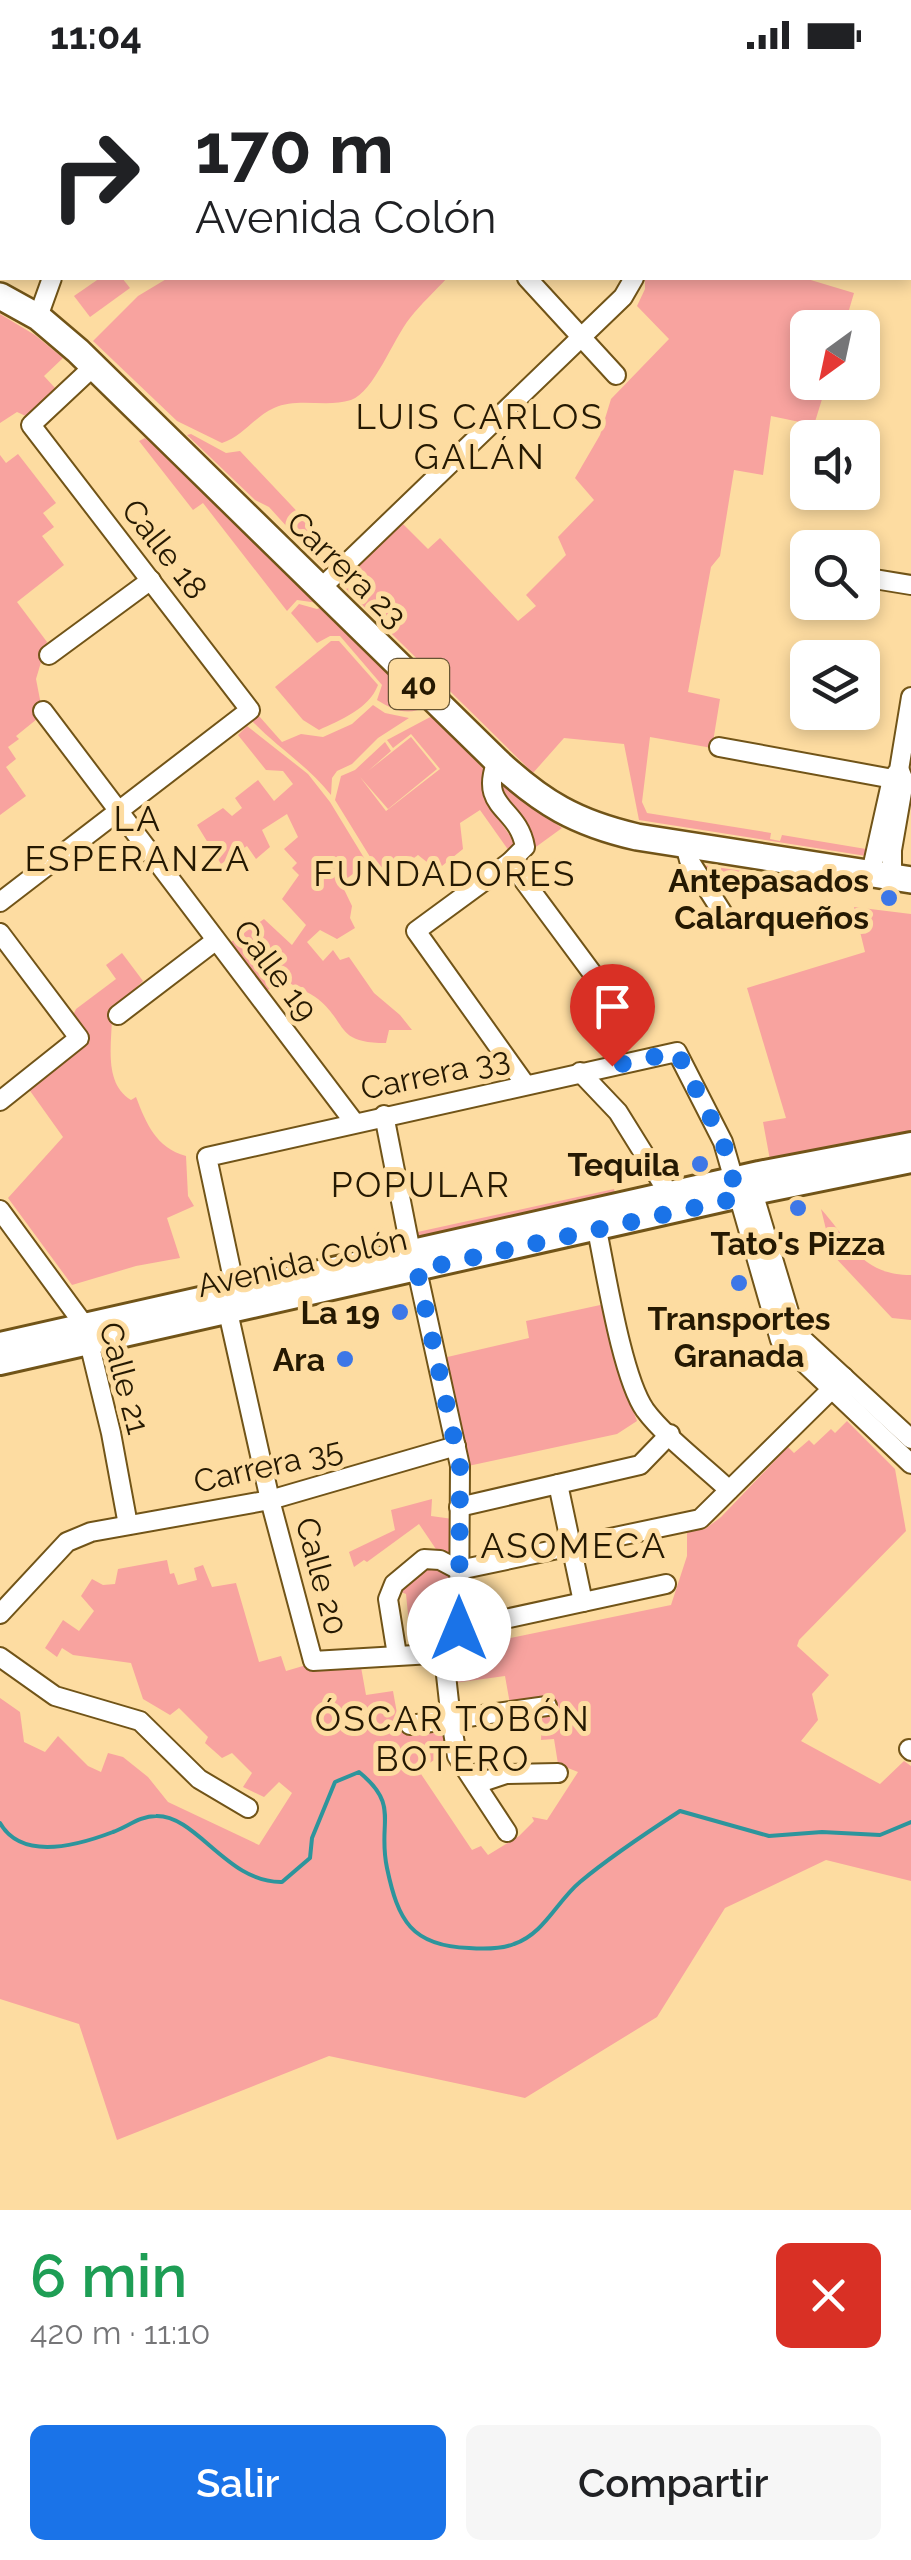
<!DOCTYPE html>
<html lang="es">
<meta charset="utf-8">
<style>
body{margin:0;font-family:Raleway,sans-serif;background:#f6f6f6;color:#202124;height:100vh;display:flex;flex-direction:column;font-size:38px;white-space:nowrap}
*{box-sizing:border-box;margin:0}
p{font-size:32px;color:#757577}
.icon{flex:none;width:55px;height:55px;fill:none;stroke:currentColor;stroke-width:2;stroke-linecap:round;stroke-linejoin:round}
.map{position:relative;height:2140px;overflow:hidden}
.drawer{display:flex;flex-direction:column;background:#fff;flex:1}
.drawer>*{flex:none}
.banner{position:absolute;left:0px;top:0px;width:912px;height:210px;box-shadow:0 5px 15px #0003;background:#fff;color:#202124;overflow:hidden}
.needle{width:65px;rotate:213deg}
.buttons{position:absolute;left:790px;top:240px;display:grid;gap:20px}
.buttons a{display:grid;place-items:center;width:90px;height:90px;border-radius:15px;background:#fff;box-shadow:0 5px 15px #0003;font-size:50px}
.pin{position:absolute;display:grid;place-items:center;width:85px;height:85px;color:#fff;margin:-102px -42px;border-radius:50% 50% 50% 0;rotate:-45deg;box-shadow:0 0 10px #0007}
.pin .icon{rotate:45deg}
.me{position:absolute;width:110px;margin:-55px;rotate:0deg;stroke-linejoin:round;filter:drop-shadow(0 0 8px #0008)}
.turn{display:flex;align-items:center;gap:35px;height:210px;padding:0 30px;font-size:45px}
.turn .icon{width:130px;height:130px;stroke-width:2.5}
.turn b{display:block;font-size:70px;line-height:85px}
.round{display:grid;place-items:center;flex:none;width:105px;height:105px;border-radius:15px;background:#f6f6f6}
.headline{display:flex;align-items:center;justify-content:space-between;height:170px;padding:0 30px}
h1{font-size:60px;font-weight:600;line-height:75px;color:#1e9e55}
.button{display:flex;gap:20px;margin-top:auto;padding:20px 30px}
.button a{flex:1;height:115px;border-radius:15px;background:#1a73e8;color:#fff;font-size:40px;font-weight:600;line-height:115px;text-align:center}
.button a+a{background:#f6f6f6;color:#202124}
.status{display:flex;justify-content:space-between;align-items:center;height:70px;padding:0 50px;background:#fff;direction:ltr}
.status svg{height:28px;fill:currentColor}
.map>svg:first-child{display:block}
.green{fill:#f8a39f}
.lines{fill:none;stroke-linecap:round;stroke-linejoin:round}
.stream{stroke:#2d959c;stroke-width:4}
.minor-casing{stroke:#715418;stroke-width:22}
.major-casing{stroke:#715418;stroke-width:28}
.highway-casing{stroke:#715418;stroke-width:30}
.minor{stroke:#fff;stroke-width:18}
.major{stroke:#fff;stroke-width:22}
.highway{stroke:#fff;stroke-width:25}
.route{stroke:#1a73e8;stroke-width:18;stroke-dasharray:0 32.4}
.poi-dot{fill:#3d77e7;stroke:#fddca1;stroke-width:4}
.labels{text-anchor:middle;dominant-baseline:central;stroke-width:10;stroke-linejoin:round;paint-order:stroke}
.shield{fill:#fddca1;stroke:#665432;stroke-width:2.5}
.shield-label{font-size:30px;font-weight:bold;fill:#251902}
.street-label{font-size:32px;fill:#251902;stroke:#fddca1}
.poi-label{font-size:32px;font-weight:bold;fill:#251902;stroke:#fddca1;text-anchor:end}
.neighbourhood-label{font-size:35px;letter-spacing:2.5px;fill:#251902;stroke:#fddca1}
</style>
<div class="status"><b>11:04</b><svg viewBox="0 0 49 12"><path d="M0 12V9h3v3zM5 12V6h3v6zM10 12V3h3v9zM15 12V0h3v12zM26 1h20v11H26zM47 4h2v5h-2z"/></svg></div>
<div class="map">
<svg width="911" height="2140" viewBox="0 0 911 2140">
<rect width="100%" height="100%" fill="#fddca1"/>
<g class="green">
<path d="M100,208H122L130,218L90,247L74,226Z"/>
<path d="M168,208H447C435,221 421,234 410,248C393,269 374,322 351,330C326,338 298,327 274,338C254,347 243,366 222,373L177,351L93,271L138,226Z"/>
<path d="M645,208H804L854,223L844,257L808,258V312L827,313L814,355L771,346L763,405L734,400L720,486L711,497L688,622L720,629L712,678L650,667L642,732L647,743L771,763L770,769L780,771L782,765L866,779V786L639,750L624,674L564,668L533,703L339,512L403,454L428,479L440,468L518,551L536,536L526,525L566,485L558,467L594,430L575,408L600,365L611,329L669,269L637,236L645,219Z"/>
<path d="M0,244L35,265L63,288L44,306L56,319L30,348L17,342L0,353Z"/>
<path d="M191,364L226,383L240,381L341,488L328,502L269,437L255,430L187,365Z"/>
<path d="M145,368L212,427L318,533L297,530L287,541L203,433L193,440L139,371Z"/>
<path d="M18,384L56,433L43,443L54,457L42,466L64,495L17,532L47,572L36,609L42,640L37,649L16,666L19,669L8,677L16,689L6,697L26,726L0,745V385L6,393Z"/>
<path d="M299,534L317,539L322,537L426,636C409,647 393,640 377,630L382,615L340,566H330L317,573L291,543Z"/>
<path d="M331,571H339L378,615C369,639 340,650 319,660L303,650L275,617Z"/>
<path d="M373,635L385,643L409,648L378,668L352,694L337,701L332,708L331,725C308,696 278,678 252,651L259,646L282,672L301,664L323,667L352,654Z"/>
<path d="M434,645L486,702L485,730L515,773L509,781L480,740L460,753L463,779L437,800L418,785L388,807L372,790L335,730L341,706L355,700L385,672L391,681L368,701L411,667L437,699L388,739L360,707L386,741L440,699L411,664L393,678L387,670Z"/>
<path d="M247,656L308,704L330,732L380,814L362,797L341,813L352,836L350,848L355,858L337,869L320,860L307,872L323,891L333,880L340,890L349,887L374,923L400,945L412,960H389L386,973C335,973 349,955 318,929C308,921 295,918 284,909L265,922L231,872L264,849L292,875L306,855L282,829L299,805L292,798L297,793L284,779L298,767L287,744L262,760L270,777L256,789L247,776L221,794L197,755L223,738L232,746L242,738L235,728L258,710L274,731L293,714L283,701L266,700L238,665Z"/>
<path d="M493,704L527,734L562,758L529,782Z"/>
<path d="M702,795L763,804L768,823L727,816L719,819Z"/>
<path d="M854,837L911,844V1062L770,1090L763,1052L786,1048L747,918L865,882Z"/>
<path d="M122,883L143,911L115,938L112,945C112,973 103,1013 131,1030L136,1027C146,1053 156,1078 186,1086L188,1126L194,1136L167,1148L180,1188L136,1196L72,1215L8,1128L63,1067L28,1018L85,971L86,963L72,947L76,939L116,909L106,895Z"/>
<path d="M614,1119L616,1126L415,1169L413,1163Z"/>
<path d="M821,1139C850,1171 860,1205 911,1205V1250L892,1248L832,1184Z"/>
<path d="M605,1234L617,1296L637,1351L617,1364L468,1396L443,1288L529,1268L526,1251Z"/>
<path d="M847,1351L895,1399L906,1461L799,1570L797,1576L829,1605L812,1624L818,1650L801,1671L880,1714L904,1691L911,1696V1811L826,1790L725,1838L657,1947L525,2028L329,1986L117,2070L79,1954L0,1929V1628L20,1642L24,1672L45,1682L58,1666L88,1696L101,1702L108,1683L123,1687L148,1707L168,1732L259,1775L292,1723L279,1712L264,1727L243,1717L252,1703L232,1683L222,1688L205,1673L208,1667L179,1638L170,1645L143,1629L131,1593L73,1585L62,1578L57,1587L45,1578L63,1550L79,1561L94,1541L81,1526L92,1509L103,1515L115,1514L118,1499L167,1490L170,1504L174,1503L178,1515L197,1510L194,1498L203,1495L212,1517L236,1513L259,1592L281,1586L286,1601L303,1596L361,1597L366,1625L393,1621L398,1649L393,1660L443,1656L447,1681L421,1699V1704L472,1780L481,1776L488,1785L519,1766L534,1751L532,1747L547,1750L578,1702L558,1694L554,1669L541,1670L542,1648L556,1644L555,1632L510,1634L505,1606L454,1613L472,1576L671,1535L687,1486V1461L705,1459L721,1447L788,1377L794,1383L809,1370L814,1375L831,1359L835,1363Z"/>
<path d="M432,1429L431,1446L453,1449V1494L442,1488L419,1454L367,1492L364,1490L354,1497L349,1482L395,1460L391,1440Z"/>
<path d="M425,1493L454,1504L452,1564L441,1557L440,1562L410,1564L406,1524L396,1520Z"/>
</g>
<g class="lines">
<path class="stream" d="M0,1753C22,1792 79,1775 113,1762C127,1757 140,1746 156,1746C197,1745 227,1813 282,1812L310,1788L312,1768L335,1712L359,1702C401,1736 377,1752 387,1798C398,1850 411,1876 469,1878C482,1879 501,1879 514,1874C544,1864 557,1831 580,1812C611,1786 646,1763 680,1741L769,1766L822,1762L880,1765L911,1752"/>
<defs>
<g id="minor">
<path d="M465,0V2"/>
<path d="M16,2L18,0"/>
<path d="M0,20L2,17"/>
<path d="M0,42L2,43"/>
<path d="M527,208L616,305"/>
<path d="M38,247L52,208"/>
<path d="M862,507L911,515"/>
<path d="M321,518L623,227L634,208"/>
<path d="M49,585L151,510"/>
<path d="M43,641L354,1052"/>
<path d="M719,677L904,711"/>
<path d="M497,691C478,739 518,736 525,777L510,792L416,861L525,1014"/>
<path d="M685,775L689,790L724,845"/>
<path d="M510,792L627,950"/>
<path d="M871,803L892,709L899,700L911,627"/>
<path d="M892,807V780L904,711L900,701"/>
<path d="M0,832L250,640L31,355L94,296"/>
<path d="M0,863L79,968L0,1031"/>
<path d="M118,945L215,871"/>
<path d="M580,1002L618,1042L669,1124"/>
<path d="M384,1045L411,1182"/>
<path d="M750,1112L795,1262L911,1369"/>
<path d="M0,1140L85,1256L111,1363L128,1455"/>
<path d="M597,1160C606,1203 622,1307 645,1340C664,1366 705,1397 729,1420"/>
<path d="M417,1200L460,1396L459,1559L446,1605L451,1650L457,1686L507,1762"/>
<path d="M558,1414L583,1532"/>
<path d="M459,1437L640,1395L670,1364"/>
<path d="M0,1544L67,1472L91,1462L270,1430L456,1376"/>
<path d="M459,1559L666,1514"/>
<path d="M397,1585L388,1529L394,1514L424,1489L440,1490L459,1500L700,1449L844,1307"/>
<path d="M0,1587L55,1626L140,1651L199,1709L248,1738"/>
<path d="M448,1588L432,1584L313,1591L270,1430L228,1242L236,1223L207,1087L677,982L723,1072L780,1270L911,1394"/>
<path d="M410,1655L547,1636"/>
<path d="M909,1679L911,1681"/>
<path d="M476,1714L506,1704L558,1703"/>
</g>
<g id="major">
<path d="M0,1274L759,1103L911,1074"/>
<path d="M0,1293L753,1123L911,1091"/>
</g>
<path id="highway" d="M0,226L38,247L78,281L497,691C542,733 576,753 637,767L911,810"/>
</defs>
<use href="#minor" class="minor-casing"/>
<use href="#major" class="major-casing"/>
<use href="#highway" class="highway-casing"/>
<use href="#minor" class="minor"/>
<use href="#major" class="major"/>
<use href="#highway" class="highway"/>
</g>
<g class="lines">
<path class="route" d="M459,1559L460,1396L417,1200L738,1128L723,1072L677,982L612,996"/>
</g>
<g class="poi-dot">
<circle cx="889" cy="828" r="10"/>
<circle cx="700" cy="1094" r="10"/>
<circle cx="798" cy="1138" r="10"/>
<circle cx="739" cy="1213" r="10"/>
<circle cx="400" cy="1242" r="10"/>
<circle cx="345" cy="1289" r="10"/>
</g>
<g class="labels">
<rect class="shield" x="389" y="589" width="60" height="50" rx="8"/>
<g class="shield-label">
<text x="419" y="614">40</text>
</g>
<g class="street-label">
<text transform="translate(165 479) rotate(52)">Calle 18</text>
<text transform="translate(347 499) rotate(44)">Carrera 23</text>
<text transform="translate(276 900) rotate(53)">Calle 19</text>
<text transform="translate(435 1003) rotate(-12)">Carrera 33</text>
<text transform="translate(302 1192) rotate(-13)">Avenida Colón</text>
<text transform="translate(125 1308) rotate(75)">Calle 21</text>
<text transform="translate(268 1395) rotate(-13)">Carrera 35</text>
<text transform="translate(322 1506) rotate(75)">Calle 20</text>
</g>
<g class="poi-label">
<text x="869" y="810">Antepasados<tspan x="869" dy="37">Calarqueños</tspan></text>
<text x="680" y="1094">Tequila</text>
<text x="798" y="1173" text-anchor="middle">Tato's Pizza</text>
<text x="380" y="1242">La 19</text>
<text x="739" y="1248" text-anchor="middle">Transportes<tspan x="739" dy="37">Granada</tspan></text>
<text x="325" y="1289">Ara</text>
</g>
<g class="neighbourhood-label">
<text x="480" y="346">LUIS CARLOS<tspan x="480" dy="40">GALÁN</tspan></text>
<text x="138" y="748">LA<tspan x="138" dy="40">ESPERANZA</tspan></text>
<text x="445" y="803">FUNDADORES</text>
<text x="421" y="1114">POPULAR</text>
<text x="574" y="1475">ASOMECA</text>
<text x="453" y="1648">ÓSCAR TOBÓN<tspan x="453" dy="40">BOTERO</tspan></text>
</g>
</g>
</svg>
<div class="buttons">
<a><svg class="needle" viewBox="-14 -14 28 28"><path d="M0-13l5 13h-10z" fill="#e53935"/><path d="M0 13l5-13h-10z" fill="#757577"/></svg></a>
<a><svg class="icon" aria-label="sound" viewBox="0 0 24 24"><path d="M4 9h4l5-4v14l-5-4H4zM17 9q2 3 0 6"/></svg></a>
<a><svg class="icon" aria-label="search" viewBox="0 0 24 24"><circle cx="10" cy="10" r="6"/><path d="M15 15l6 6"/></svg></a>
<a><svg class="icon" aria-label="layers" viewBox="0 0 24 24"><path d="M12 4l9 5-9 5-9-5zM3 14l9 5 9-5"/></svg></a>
</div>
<div class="pin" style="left:612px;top:996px;background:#d93025"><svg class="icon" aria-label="arrive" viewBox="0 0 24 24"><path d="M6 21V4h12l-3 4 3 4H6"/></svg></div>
<svg class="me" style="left:459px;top:1559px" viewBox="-20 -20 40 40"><circle r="19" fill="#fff"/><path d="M0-13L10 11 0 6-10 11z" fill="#1a73e8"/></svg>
<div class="banner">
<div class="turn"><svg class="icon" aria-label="right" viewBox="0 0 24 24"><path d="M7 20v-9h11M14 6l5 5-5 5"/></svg><div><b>170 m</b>Avenida Colón</div></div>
</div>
</div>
<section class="drawer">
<div class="headline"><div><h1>6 min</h1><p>420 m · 11:10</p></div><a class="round" style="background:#d93025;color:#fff"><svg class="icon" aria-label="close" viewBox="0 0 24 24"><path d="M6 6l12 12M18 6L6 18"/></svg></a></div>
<div class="button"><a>Salir</a><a>Compartir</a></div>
</section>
